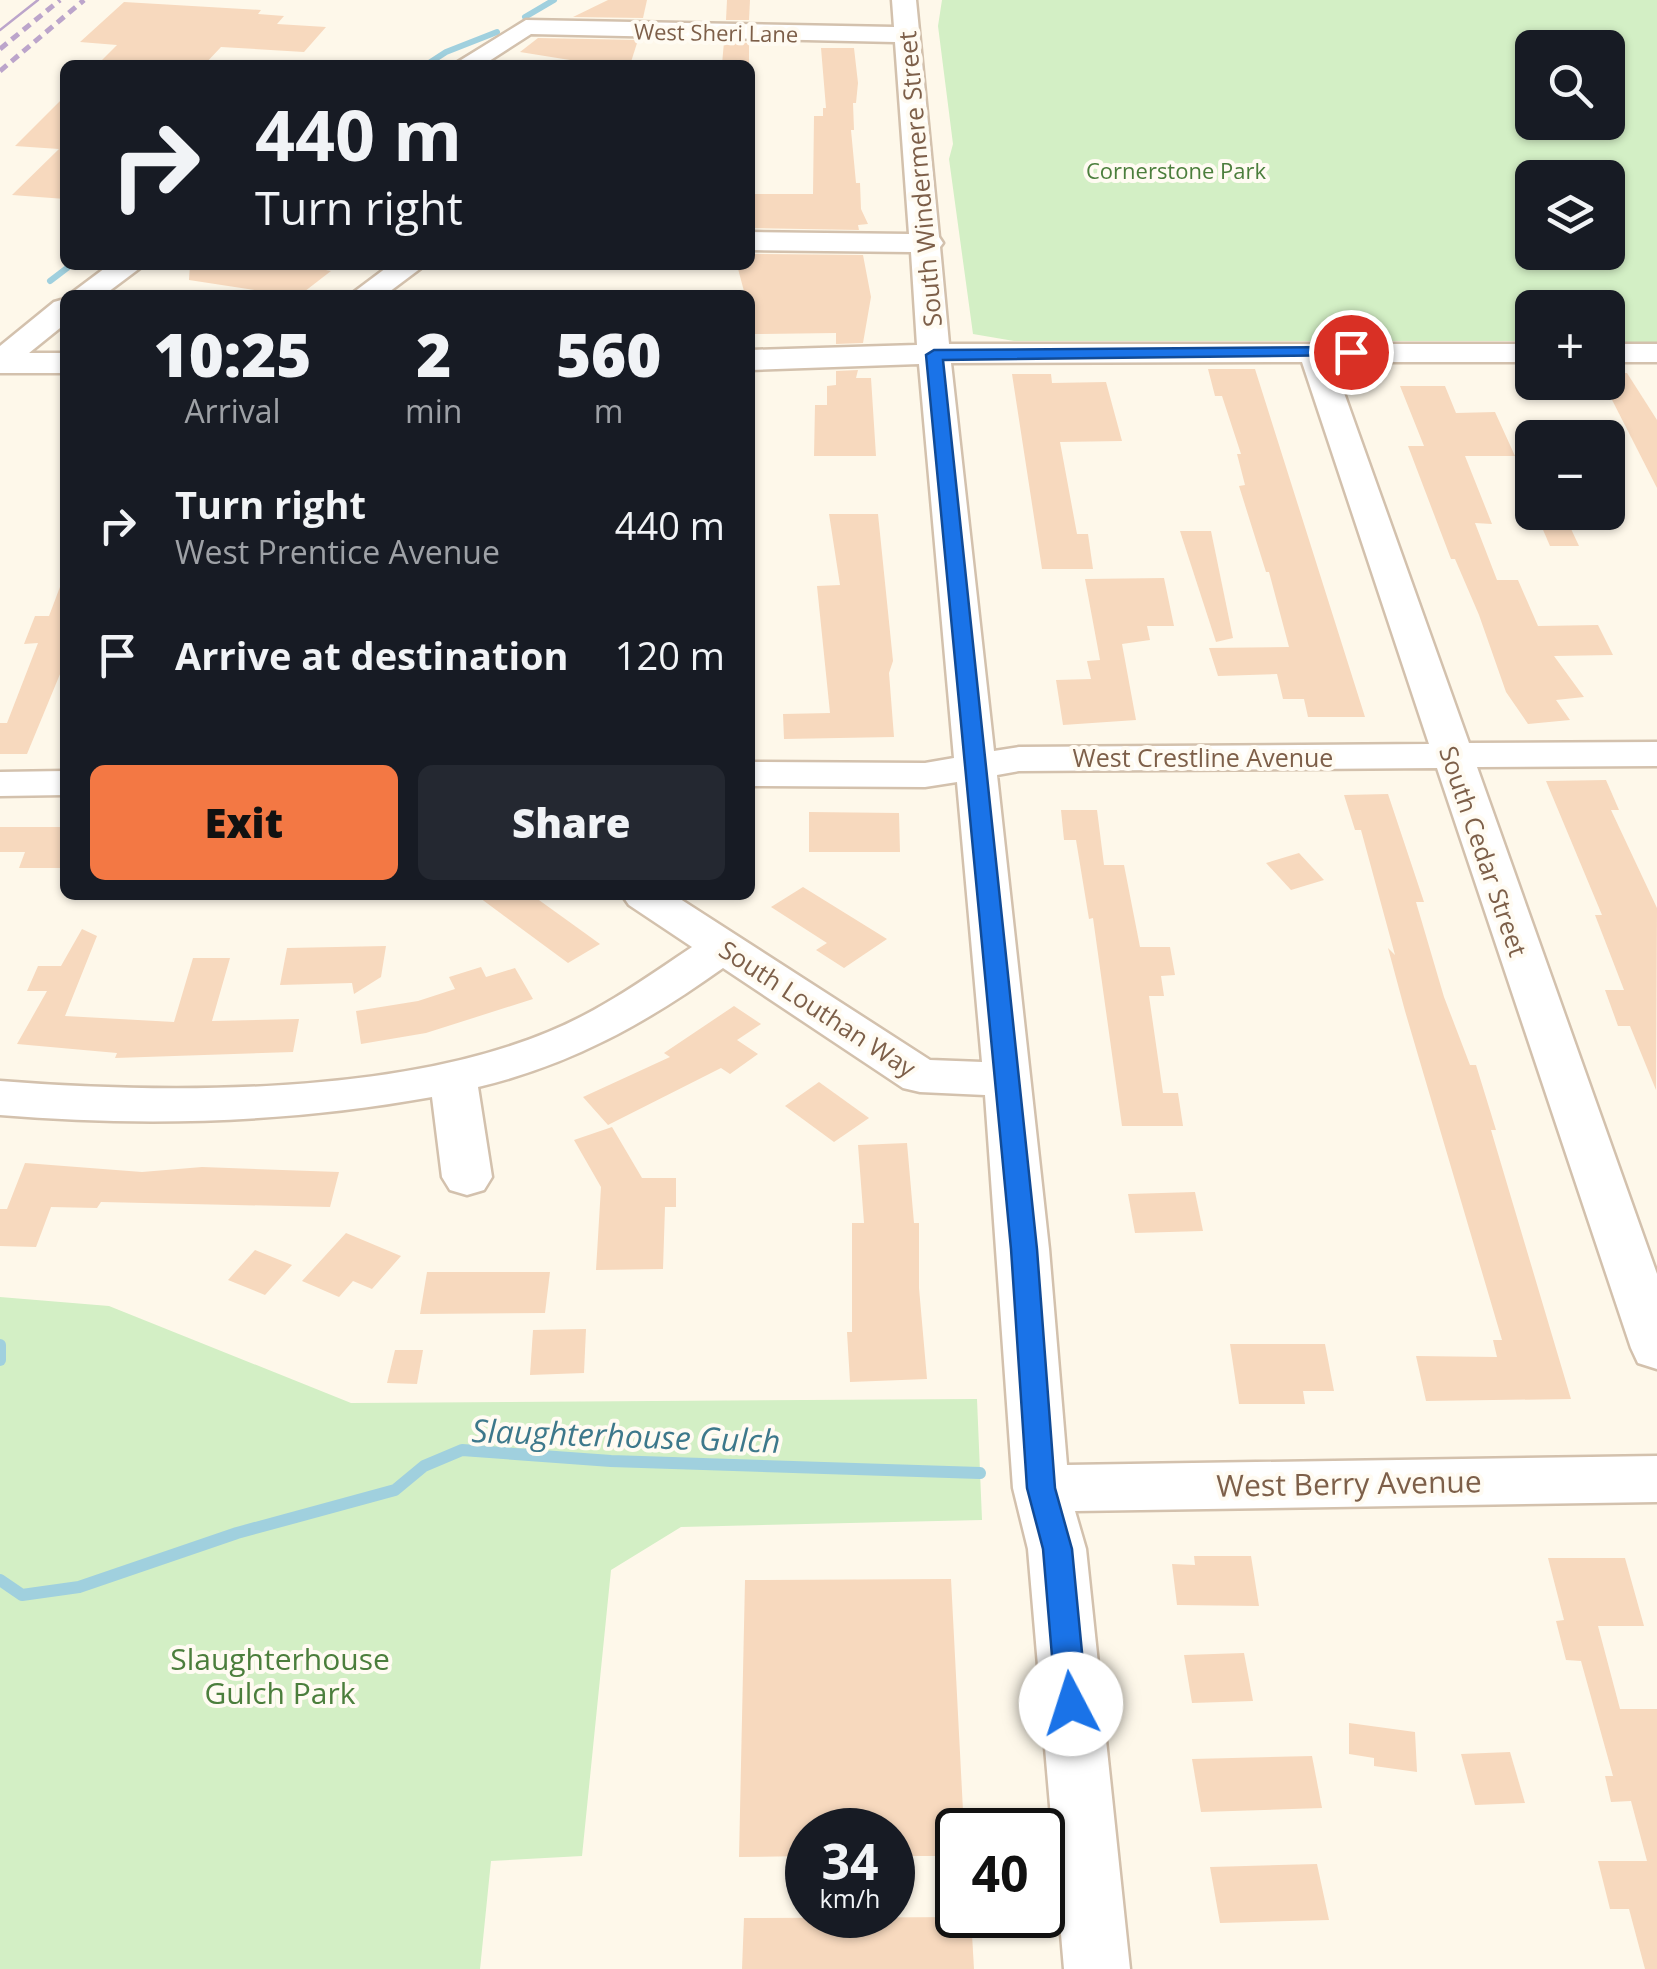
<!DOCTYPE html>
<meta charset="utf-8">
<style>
body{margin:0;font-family:"Open Sans",sans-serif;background:#242831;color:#f1f3f6;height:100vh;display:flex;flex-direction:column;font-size:38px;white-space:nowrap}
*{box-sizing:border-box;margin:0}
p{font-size:32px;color:#9ea1a6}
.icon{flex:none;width:55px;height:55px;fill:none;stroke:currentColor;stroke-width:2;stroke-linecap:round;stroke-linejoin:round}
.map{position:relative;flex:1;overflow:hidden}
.panel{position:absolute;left:60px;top:290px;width:695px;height:610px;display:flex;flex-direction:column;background:#171b24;border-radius:15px;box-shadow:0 2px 8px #0004}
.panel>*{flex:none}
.top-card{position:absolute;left:60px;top:60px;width:695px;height:210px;border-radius:15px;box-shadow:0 2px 8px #0004;background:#171b24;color:#f1f3f6;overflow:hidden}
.tools{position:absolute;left:1515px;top:30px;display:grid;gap:20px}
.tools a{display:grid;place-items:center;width:110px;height:110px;border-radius:15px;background:#171b24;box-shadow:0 2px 8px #0004;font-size:50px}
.speed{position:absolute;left:785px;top:1808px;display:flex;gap:20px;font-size:50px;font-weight:700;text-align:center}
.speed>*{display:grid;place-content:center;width:130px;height:130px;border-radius:50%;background:#171b24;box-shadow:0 2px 8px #0004;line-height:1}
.speed small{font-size:25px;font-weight:400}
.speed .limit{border:5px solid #111;border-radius:15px;background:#fff;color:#111}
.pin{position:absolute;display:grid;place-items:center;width:85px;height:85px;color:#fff;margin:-42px;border:5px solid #fff;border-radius:50%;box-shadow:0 2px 10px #0007}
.me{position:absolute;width:110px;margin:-55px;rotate:355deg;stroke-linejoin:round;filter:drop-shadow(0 0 8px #0008)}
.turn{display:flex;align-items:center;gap:35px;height:210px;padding:0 30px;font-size:45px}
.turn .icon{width:130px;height:130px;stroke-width:2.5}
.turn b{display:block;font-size:70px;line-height:85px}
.eta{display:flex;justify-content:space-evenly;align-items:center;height:170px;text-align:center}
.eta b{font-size:60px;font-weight:800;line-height:70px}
.button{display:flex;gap:20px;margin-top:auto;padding:20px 30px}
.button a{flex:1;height:115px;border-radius:15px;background:#f37844;color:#111;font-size:40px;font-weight:800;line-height:115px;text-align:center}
.button a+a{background:#242831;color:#f1f3f6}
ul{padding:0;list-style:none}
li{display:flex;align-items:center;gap:30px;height:130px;padding:0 30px}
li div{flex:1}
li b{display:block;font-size:38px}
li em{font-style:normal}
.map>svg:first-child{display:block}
.green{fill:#d3efc5;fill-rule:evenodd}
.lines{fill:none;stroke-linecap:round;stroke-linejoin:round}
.stream-far1{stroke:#a0d0de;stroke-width:6}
.stream{stroke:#a0d0de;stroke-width:12}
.building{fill:#f7d9be}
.minor-casing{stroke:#d3c1ad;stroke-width:5}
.minor{fill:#fff;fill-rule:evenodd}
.tram{stroke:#bca5cb;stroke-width:2.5}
.rail{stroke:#bca5cb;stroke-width:5;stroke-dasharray:9 6;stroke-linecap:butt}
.route{fill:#1a73e8;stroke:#114b97;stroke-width:2.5}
.labels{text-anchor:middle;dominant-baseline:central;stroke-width:8;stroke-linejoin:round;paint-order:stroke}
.far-street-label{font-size:22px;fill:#7d5f49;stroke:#fffbf2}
.far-park-label{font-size:22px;fill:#4b7e3c;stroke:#fffbf2}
.street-label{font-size:25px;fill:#7d5f49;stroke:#fffbf2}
.near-street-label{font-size:30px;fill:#7d5f49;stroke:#fffbf2}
.near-park-label{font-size:30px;fill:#4b7e3c;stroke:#fffbf2}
.near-water-label{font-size:32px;font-style:italic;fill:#3d788b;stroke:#fffbf2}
</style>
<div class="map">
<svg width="1657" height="1969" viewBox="0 0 1657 1969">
<rect width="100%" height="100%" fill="#fef8ea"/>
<g class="green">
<path d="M942,0H1657V342H1608V308H1532V341H1014L973,334L949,159L953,144L938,26ZM1532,48H1608V122H1532ZM1532,178H1608V252H1532Z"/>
<path d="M0,1297L109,1306L351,1403L977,1399L982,1520L681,1527L611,1570L582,1856L491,1861L480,1969H0Z"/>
</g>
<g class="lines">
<g class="stream-far1">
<path d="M525,17L554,0"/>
<path d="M426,65L446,52L497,32"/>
<path d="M50,281L71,265"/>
</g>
<g class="stream">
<path d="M0,1345V1360"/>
<path d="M0,1580L22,1595L79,1587L237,1533L395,1490L424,1466L462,1450L611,1461L980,1473"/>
</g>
</g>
<g class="building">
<path d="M608,0H647L643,18L573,17Z"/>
<path d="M727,0H750L749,20H726Z"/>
<path d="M124,2L261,10L258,14L284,16L277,24L326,27L304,52L221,47L204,65H97L117,45L80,42Z"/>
<path d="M538,38L638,40L630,65H601L520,52Z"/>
<path d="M724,42L749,43V64H722Z"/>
<path d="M821,48H854L858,83L856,103H853L854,130H851L856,183H860L861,209L868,224L858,225L859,230L750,228V194H813L814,116H823V108H826Z"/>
<path d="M65,96V199L12,195L59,149L15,146Z"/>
<path d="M750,254L863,255L871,297L863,343L836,344V333L755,334L750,295H745L737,265H750Z"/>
<path d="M190,265H299L331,271L300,295H286L189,280Z"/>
<path d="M1208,369H1255L1365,717H1308L1304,699H1283L1277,674L1218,676L1209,648L1289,647L1269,572H1266L1239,486L1245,485L1237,454H1241L1222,396H1215Z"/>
<path d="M858,370L856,378H871L876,456H814L815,405H827V386L836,385V371Z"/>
<path d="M1608,373H1627L1657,420V488L1608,392Z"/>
<path d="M1012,374H1051L1052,383L1106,382L1122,441L1060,442L1077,534H1088L1093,569H1042Z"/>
<path d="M1400,386H1445L1456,413L1495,412L1515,456H1465L1492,524L1475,523L1497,580H1518L1538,626L1598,625L1613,655L1554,656L1584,697L1556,700L1570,720L1528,724L1506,692L1479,615L1455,559H1451L1408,446H1424Z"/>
<path d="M829,514H878L893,661L889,673L894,737L784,739L783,714L830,713L817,586L840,585Z"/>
<path d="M1537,516H1565L1579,546H1550Z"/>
<path d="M1180,531H1211L1233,638L1216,642Z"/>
<path d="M1164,578L1174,626H1147L1150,640L1122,644L1136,720L1063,725L1056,680L1091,679L1087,661L1100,660L1085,579Z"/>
<path d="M63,579L65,662L27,754H0V723H7L38,643L24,644L35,616H49Z"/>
<path d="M1606,780L1619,810H1611L1657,908L1656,1090L1630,1026H1618L1605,990H1624L1595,915H1602L1546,781Z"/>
<path d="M1388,794L1424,902H1416L1444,997L1470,1065H1476L1496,1130H1491L1571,1399L1426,1401L1416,1356L1497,1357L1493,1340H1502L1405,1011L1388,948L1395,955L1361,830H1355L1344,795Z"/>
<path d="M1061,810H1097L1104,865H1124L1140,947H1170L1175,975L1161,976L1164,996H1149L1163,1093H1178L1183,1126H1122L1093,918L1089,919L1076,840H1064Z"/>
<path d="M809,812L899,813L900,852H809Z"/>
<path d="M0,827H65V868H19L25,852H0Z"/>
<path d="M1299,853L1324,880L1291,890L1266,863Z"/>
<path d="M803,887L887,939L844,968L816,950L827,943L771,907Z"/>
<path d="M476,895H532L600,944L568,963Z"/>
<path d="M82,929L97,936L65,1016L174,1022L193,958H230L212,1021L299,1019L293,1052L115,1058L117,1053L17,1044L47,991H27L38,966H61Z"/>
<path d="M386,946L381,977L354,994L352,983L280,985L287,948Z"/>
<path d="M481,967L486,977L515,968L533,999L426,1033L361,1044L356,1011L418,1001L455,989L449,977Z"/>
<path d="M734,1006L761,1024L737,1040L758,1054L730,1074L721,1068L608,1125L583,1097L670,1057L664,1053Z"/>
<path d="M819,1082L869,1118L834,1142L785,1106Z"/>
<path d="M612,1127L642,1178H676V1207H665L663,1269L596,1270L601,1187L574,1140Z"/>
<path d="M907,1143L914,1223H919V1288L927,1379L850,1382L847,1332H852V1223H864L858,1145Z"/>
<path d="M25,1163L142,1172L202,1167L339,1172L330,1207L101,1202L97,1208L51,1207L36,1247L0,1246V1209H7Z"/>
<path d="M1195,1192L1203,1231L1135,1233L1128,1194Z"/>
<path d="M346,1233L401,1256L372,1289L353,1281L339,1297L302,1281Z"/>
<path d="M255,1250L292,1265L265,1295L228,1280Z"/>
<path d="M427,1272H550L545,1313L420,1314Z"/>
<path d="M586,1329L584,1373L530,1375L533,1330Z"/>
<path d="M1230,1344H1325L1334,1391H1303L1305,1404H1239Z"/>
<path d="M395,1350H423L417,1384L387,1383Z"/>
<path d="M1194,1556H1251L1259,1606L1177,1605L1172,1564L1195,1565Z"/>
<path d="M1548,1558H1625L1644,1626H1598L1620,1709H1657V1969H1645L1629,1909H1610L1598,1861H1647L1631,1801L1611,1802L1605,1776H1613L1581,1661L1566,1660L1556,1621L1564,1620Z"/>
<path d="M951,1579L964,1830H958V1856H892V1830H808V1856L739,1857L745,1580Z"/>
<path d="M1244,1653L1253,1701L1192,1703L1184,1655Z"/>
<path d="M1349,1723L1415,1732L1417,1772L1374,1766V1758L1349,1754Z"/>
<path d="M1510,1752L1525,1803L1475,1805L1461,1754Z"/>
<path d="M1312,1756L1322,1808L1201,1812L1192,1759Z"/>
<path d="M1317,1864L1329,1920L1220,1923L1210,1867Z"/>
<path d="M971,1917L974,1969H742L744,1918Z"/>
</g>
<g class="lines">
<defs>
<g id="minor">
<path d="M892,0H916L939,237L943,243L940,247L949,344H1532V362H1333L1469,743L1657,742V766L1477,767L1657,1274V1369L1638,1363L1631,1348L1437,768L1019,771L997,775L1049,1249L1067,1465L1657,1456V1502L1075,1511L1086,1549L1130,1969H1064L1028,1549L1013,1488L985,1095L920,1092L903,1088L723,968C646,1023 571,1065 478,1087L492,1177L484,1190L467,1195L450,1190L442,1177L432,1097C288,1123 145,1127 0,1115V1081C165,1094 394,1096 548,1032C600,1011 646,978 692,947L629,905L622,895H674L930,1060L982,1062L957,782L925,787L750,786V762L925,763L954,758L919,364L750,370V350L917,345L911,252L750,250V232L909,234L895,42L531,34L483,65H453L526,20L894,27ZM1302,362L1429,744L1019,747L994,751L951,363Z"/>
<path d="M109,265H144L104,295H69Z"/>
<path d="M390,265H425L385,295H350Z"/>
<path d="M65,299V324L29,353H65V373H0V346L54,302Z"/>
<rect x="1608" y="344" width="49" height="18"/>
<path d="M65,771V795L0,796V772Z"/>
</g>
</defs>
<use href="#minor" class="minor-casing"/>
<use href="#minor" class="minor"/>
<path class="tram" d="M0,30L38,0"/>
<g class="rail">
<path d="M0,49L60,0"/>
<path d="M0,71L84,0"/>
</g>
</g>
<path class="route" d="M1351,347L1357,348V355L943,360L1037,1249L1055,1488L1072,1549L1087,1704L1082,1713L1071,1717L1060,1713L1056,1704L1043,1549L1027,1488L1011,1249L926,355L934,350Z"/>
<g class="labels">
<g class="far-street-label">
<text transform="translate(716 32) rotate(1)">West Sheri Lane</text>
</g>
<g class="far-park-label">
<text x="1176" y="170">Cornerstone Park</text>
</g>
<g class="street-label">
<text transform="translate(919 179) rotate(-95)">South Windermere Street</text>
<text x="1203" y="757">West Crestline Avenue</text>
<text transform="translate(1484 851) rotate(71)">South Cedar Street</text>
<text transform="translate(818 1008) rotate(33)">South Louthan Way</text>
</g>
<g class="near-street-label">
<text transform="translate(1349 1483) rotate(-1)">West Berry Avenue</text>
</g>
<g class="near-park-label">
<text x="280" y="1658">Slaughterhouse<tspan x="280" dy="34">Gulch Park</tspan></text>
</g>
<g class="near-water-label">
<text transform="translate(626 1435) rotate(2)">Slaughterhouse Gulch</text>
</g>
</g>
</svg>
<div class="tools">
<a><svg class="icon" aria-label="search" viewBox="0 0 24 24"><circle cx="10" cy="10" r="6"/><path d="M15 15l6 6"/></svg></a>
<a><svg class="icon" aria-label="layers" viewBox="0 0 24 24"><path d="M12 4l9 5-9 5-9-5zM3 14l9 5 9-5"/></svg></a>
<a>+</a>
<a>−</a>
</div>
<div class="speed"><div>34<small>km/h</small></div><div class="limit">40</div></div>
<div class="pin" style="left:1351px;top:352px;background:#d93025"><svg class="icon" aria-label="arrive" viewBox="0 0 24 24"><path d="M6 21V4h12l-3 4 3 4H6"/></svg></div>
<svg class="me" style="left:1071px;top:1704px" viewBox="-20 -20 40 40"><circle r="19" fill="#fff"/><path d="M0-13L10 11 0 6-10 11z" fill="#1a73e8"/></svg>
<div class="top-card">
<div class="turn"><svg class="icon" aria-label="right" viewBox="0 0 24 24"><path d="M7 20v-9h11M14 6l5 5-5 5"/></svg><div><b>440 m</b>Turn right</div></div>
</div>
<section class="panel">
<div class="eta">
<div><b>10:25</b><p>Arrival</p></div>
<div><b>2</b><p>min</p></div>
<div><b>560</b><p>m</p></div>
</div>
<ul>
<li><svg class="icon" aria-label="right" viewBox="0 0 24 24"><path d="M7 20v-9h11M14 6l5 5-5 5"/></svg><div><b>Turn right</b><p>West Prentice Avenue</p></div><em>440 m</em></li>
<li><svg class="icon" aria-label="arrive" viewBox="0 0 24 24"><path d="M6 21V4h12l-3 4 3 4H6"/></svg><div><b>Arrive at destination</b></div><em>120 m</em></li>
</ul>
<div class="button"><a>Exit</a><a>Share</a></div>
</section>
</div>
